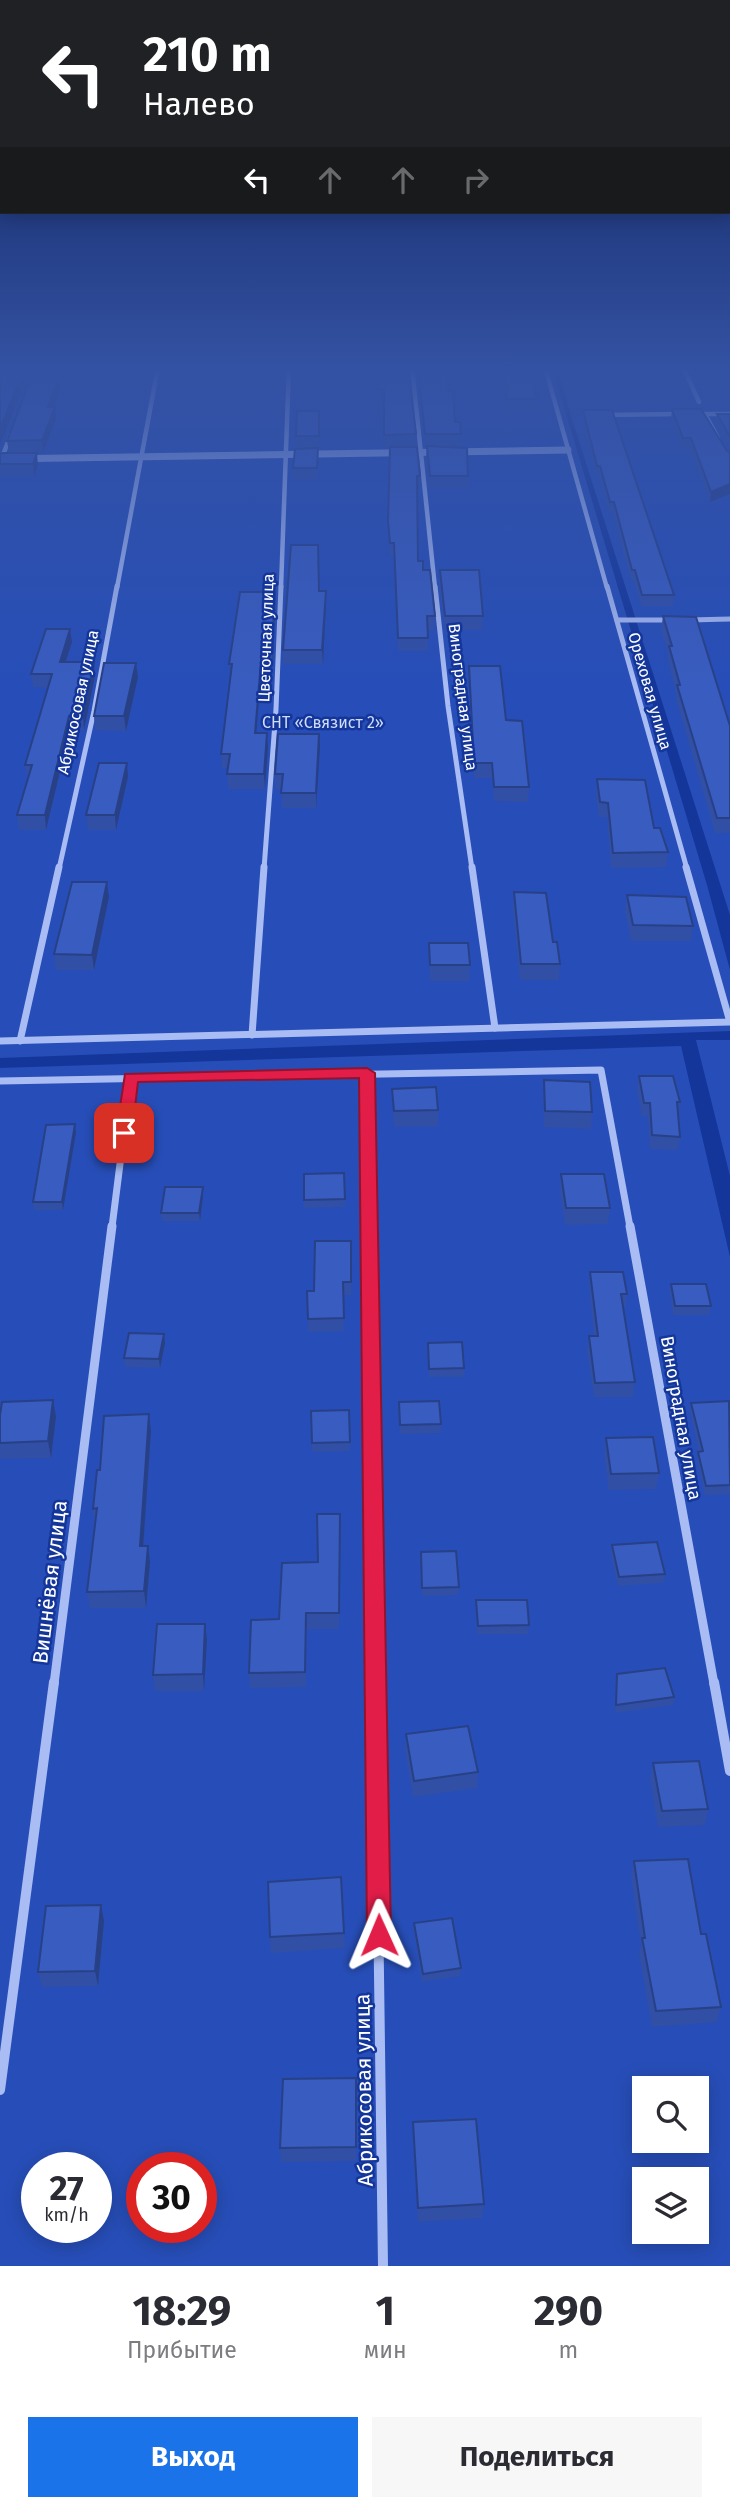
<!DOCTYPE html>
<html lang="ru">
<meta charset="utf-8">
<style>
body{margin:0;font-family:"Fira Sans",sans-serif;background:#f7f7f7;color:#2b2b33;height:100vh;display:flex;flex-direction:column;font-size:26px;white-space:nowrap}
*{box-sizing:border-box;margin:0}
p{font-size:23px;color:#7c7c81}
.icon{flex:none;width:38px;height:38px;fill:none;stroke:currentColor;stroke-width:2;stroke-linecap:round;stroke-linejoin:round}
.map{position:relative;height:2266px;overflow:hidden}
.drawer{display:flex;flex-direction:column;background:#fff;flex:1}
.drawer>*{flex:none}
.guide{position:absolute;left:0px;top:0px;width:732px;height:214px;box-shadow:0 4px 18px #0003;background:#202124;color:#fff;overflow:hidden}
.buttons{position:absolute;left:632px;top:2076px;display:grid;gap:14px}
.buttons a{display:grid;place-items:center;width:77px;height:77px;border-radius:0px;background:#fff;box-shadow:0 4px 18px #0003;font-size:35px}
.speed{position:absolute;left:21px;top:2152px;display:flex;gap:14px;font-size:35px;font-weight:700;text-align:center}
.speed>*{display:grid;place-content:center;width:91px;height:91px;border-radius:50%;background:#fff;box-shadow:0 4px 18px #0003;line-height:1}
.speed small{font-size:18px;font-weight:400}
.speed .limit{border:10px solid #d22;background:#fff;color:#111}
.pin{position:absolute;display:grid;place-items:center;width:60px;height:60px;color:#fff;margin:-30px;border-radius:14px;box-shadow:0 4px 10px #0006}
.me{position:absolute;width:77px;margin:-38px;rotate:359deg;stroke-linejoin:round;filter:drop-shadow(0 0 5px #0008)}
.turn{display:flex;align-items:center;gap:24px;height:147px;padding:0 28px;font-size:32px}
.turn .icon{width:91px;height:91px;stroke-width:2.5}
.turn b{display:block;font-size:49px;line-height:60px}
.lanes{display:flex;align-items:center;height:66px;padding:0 28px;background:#0003;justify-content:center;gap:35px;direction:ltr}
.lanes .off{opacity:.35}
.eta{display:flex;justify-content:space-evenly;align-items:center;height:119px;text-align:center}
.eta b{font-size:42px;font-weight:700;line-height:49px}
.cta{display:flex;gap:14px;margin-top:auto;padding:14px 28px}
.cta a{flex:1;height:80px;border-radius:0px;background:#1a73e8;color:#fff;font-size:28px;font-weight:700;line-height:80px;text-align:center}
.cta a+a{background:#f7f7f7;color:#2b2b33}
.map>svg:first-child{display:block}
.green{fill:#274eb8;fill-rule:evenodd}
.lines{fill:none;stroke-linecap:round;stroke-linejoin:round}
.minor-far4{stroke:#a9bcf3;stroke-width:4.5}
.minor-far3{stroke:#a9bcf3;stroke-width:5}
.minor-far2{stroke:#a9bcf3;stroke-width:7}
.minor-far1{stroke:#a9bcf3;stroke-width:9}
.minor{stroke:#a9bcf3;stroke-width:10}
.tertiary{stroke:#a9bcf3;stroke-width:7}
.wall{fill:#314fa5}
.shaded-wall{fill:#284086}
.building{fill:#395cc0;stroke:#284086;stroke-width:2}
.route{fill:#e11d48;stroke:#92132f;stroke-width:2}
.labels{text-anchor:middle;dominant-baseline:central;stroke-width:5;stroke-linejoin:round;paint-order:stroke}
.far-street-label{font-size:16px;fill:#fff;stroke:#14369a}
.far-park-label{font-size:16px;fill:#d1ddfd;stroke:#14369a}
.street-label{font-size:18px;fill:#fff;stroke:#14369a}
.near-street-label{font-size:21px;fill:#fff;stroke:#14369a}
</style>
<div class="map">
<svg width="730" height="2266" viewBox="0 0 730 2266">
<rect width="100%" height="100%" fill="#14369a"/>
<g class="green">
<path d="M0,367H552L707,885L730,970V1031L0,1058Z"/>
<path d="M557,367H730V915L571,416Z"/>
<path d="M696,1040H730V1176Z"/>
<path d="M681,1046L730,1257V2266H0V1068ZM644,2088H696V2140H644ZM37,2168H96V2228H37ZM142,2168H201V2228H142ZM644,2179H696V2231H644Z"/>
</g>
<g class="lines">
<g class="minor-far4">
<path d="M412,367L435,588"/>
<path d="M545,367L607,588"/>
<path d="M683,367L699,402"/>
<path d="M696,414H730"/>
<path d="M705,414L718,438"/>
<path d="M605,415L680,414"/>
<path d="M0,463L11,434"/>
<path d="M117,588L158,367"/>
<path d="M281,588L289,367"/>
</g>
<g class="minor-far3">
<path d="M435,586L448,706L472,869"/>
<path d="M607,586L687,869"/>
<path d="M617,620H670"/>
<path d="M689,620L730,619"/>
<path d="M59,869L94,711L117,586"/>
<path d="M264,869L276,709L281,586"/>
</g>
<g class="minor-far2">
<path d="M472,867L495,1028"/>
<path d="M252,1035L264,867"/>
<path d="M0,1041L730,1022L686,867"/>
<path d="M20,1041L59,867"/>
<path d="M367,1073L369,1227"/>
<path d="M0,1081L601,1070L630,1227"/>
<path d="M112,1227L131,1077"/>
</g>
<g class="minor-far1">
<path d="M369,1226L375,1684"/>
<path d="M630,1226L714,1684"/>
<path d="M54,1684L112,1226"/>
</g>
<g class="minor">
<path d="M375,1682L383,2266"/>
<path d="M714,1682L730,1771"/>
<path d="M0,2090L54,1682"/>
</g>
<path class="tertiary" d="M0,459L568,450"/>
</g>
<g class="wall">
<path d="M35,367H65L64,371V377L54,407L56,419L43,452L9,453L7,441Z"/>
<path d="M246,367H271L269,378H246Z"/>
<path d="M374,367H408L416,434L415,446L384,447V400H379V375H374Z"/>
<path d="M417,367H447L448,391L455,422L461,434V446H425Z"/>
<path d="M502,367H531L536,399V411L507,410Z"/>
<path d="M672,409L727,451L710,502L690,449H682L671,419Z"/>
<path d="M583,410L674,595L673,606H641L634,580H631L613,512H609L600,475H597L582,419Z"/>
<path d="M319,411V448H296V436Z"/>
<path d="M717,414H730V449L716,424Z"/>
<path d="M427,446L468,476V488H429L426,458Z"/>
<path d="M390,447L420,476V488H417L418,561L423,570L435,616L434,630H428V651H398L394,555H390L388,533Z"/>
<path d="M318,448L317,480H293V468Z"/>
<path d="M0,454L38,465L34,476H0Z"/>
<path d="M440,570L483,616L482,630H445L439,583Z"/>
<path d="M326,591L323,664H283V650Z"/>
<path d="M275,605L273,664H262L256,733H267L268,748L265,789H228L227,774L228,768H222L221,754L231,678L229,664Z"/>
<path d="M663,616L730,726V833H715L676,699V694L668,660V654L661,630Z"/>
<path d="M72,642L66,662L95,676L84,730H70L46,830H19L17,815L28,779L25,765L48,688L33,687L31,674Z"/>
<path d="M469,666L506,720L529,787L528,802L494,801L492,778H474L469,680Z"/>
<path d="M138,677L126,731L95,730L94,716Z"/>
<path d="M319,734L316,808H282V789H275V774Z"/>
<path d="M128,777L116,830H88L86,815Z"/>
<path d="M597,779L654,828L668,852L666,867L611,868L607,817H599L596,794Z"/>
<path d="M107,882L109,897L94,970H56L54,954Z"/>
<path d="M514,892L553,942L560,964L559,980H520L513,907Z"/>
<path d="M627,895L693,926L691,941H631L625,910Z"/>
<path d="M429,943L470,965L469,981H430Z"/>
<path d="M639,1076L680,1102L678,1115L680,1137L678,1150L650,1149L648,1116H642L637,1089Z"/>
<path d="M544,1080L592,1112L591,1129L544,1127L543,1096Z"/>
<path d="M392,1089L438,1110V1126L394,1127Z"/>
<path d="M76,1133L63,1210H34L33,1202Z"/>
<path d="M344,1173L345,1207L304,1208V1174Z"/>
<path d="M561,1174L610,1208L608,1224L565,1225L560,1191Z"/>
<path d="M203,1196L200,1221H162L161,1213Z"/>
<path d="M351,1241V1295H343L344,1331L308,1332L307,1291H314Z"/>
<path d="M590,1272L627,1294L625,1308H624L635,1382L633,1397H594L587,1350L589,1336H594L589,1286Z"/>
<path d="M671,1284L711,1306L709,1315H673L670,1292Z"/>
<path d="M164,1334L165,1343L160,1368L125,1367L124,1358Z"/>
<path d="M428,1343L464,1368V1377H429Z"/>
<path d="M399,1402L441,1424V1433L400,1434Z"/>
<path d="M691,1403L730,1405V1494L705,1495L697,1460L698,1452H699L690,1411Z"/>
<path d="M349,1410L350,1451L312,1452L311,1411Z"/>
<path d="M56,1417L51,1458L0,1459V1443Z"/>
<path d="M151,1431L143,1546L150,1562L146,1608H90L87,1592L95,1525L93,1509L100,1470Z"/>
<path d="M606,1438L659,1473L656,1489L609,1490L604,1455Z"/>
<path d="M340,1514L339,1629H306V1687L250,1688L249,1673L279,1619L318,1562Z"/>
<path d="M612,1545L665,1574L663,1583L618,1586L611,1554Z"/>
<path d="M421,1552L459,1587L458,1595L422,1596Z"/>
<path d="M476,1600L529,1625L528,1634H477Z"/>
<path d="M205,1624L207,1640L204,1691H155L153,1675Z"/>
<path d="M617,1674L674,1697L673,1705L615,1713Z"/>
<path d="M406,1734L478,1772L477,1788L413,1797L405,1750Z"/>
<path d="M653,1763L708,1809L705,1825L658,1827L650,1779Z"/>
<path d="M634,1861L701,1934L721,2007L717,2022L652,2027L639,1954L641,1944L631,1877Z"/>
<path d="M101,1905L104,1921L98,1986L42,1987L38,1972Z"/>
<path d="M414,1923L461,1968L460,1976L422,1982L414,1931Z"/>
<path d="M344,1933L345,1948L271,1953L270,1937Z"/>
<path d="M356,2078V2161L281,2162L280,2148Z"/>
<path d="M413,2122L484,2204L482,2218L418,2222L413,2137Z"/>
</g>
<g class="shaded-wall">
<path d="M25,367H31L0,445V429Z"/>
<path d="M60,367H65L64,371V377L49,419L48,407Z"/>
<path d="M55,407L56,419L43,452L42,440Z"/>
<path d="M37,453L38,465L34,476L33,464Z"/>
<path d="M730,484V494L710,502L711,492Z"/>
<path d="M326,591V604L323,664L322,650Z"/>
<path d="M275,592V605L273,664L272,650Z"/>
<path d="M70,629L72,642L61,676L60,662Z"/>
<path d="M262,650V664L255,748V733Z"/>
<path d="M94,662L95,676L84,730L83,716Z"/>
<path d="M136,663L138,677L126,731L124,716Z"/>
<path d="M69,716L70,730L46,830L45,815Z"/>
<path d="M267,733L268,748L265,789L264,774Z"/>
<path d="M319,734L320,748L316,808V793Z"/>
<path d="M127,763L128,777L116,830L115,815Z"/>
<path d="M107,882L109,897L94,970L92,955Z"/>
<path d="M75,1124L76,1133L63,1210L62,1202Z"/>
<path d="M203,1187V1196L200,1221L199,1213Z"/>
<path d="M164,1334L165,1343L160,1368L159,1359Z"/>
<path d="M53,1400L56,1417L51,1458L48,1441Z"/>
<path d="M149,1414L151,1431L142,1563L140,1546Z"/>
<path d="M148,1546L150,1562L146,1608L144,1591Z"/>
<path d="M205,1624L207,1640L204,1691L203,1674Z"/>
<path d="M101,1905L104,1921L98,1986L95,1971Z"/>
</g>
<g class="building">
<path d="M0,367H25L0,429Z"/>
<path d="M35,367H63L48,407H55L42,440L7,441Z"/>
<path d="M379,367H408L416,434L384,435V389H379Z"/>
<path d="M418,367H447L448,391H453L455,422H460L461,434H425Z"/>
<path d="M504,367H531L536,399H507Z"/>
<path d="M672,409H701L727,451L730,452V484L711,492L691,438H683Z"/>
<path d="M583,410H612L674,595H642L635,570H632L614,502H610L600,466H597Z"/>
<path d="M297,411H319V436H296Z"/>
<path d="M717,414H730V437Z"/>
<path d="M427,446L467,448L468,476H430Z"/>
<path d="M390,447H417L420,476H417L418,561H423V570H430L435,616H427L428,638H398L394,543H390L388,521Z"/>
<path d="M318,448L317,468H293L295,449Z"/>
<path d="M3,453H37L33,464H0V454Z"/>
<path d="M291,545H318L319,591H326L322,650H283Z"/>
<path d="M440,570H479L483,616H445Z"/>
<path d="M240,592H275L272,650H262L255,733H267L264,774H227L230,754H221L232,664H229Z"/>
<path d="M663,616L696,617L730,726V818H717L677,685H680L669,646H672Z"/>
<path d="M46,629H70L60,662H94L83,716H69L45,815H17L32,765H25L52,674H31Z"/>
<path d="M104,663H136L124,716H94Z"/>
<path d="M469,666H500L506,720L522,721L529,787H494L492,763H474Z"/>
<path d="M278,734H319L316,793H281L283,774H275Z"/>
<path d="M99,763H127L115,815H86Z"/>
<path d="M597,779L645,780L654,828H660L668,852L613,853L608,803L600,802Z"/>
<path d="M72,882H107L92,955L54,954Z"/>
<path d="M514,892L546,893L553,942H557L560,964H521Z"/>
<path d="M627,895L686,897L693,926L633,925Z"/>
<path d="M429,943H468L470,965H430Z"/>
<path d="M639,1076H673L680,1102H677L680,1137L652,1135L650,1103H644Z"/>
<path d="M544,1080L590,1082L592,1112L545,1111Z"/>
<path d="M436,1087L438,1110L394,1111L392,1089Z"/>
<path d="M75,1124L62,1202H33L46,1125Z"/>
<path d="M344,1173L345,1199L304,1200V1174Z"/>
<path d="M561,1174H604L610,1208H566Z"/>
<path d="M165,1187H203L199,1213H161Z"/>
<path d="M315,1241H351V1282H343L344,1318L308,1319L307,1291H314Z"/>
<path d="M590,1272H623L627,1294H621L635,1382L595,1383L589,1336H598Z"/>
<path d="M671,1284H706L711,1306H675Z"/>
<path d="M129,1333L164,1334L159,1359L124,1358Z"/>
<path d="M462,1342L464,1368L429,1369L428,1343Z"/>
<path d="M53,1400L48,1441L0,1443V1415L2,1402Z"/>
<path d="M439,1401L441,1424L400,1425L399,1402Z"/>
<path d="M729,1401L730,1485L706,1486L698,1452L703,1451L691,1403Z"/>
<path d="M349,1410L350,1442L312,1443L311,1411Z"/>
<path d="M149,1414L140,1546H148L144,1591L87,1592L97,1508L93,1509L97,1470H100L104,1416Z"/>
<path d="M653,1437L659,1473L611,1474L606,1438Z"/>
<path d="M317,1514H340L339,1613H306L305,1672L249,1673L251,1620L279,1619L282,1563L318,1562Z"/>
<path d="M657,1542L665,1574L619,1577L612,1545Z"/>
<path d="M456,1551L459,1587L422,1588L421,1552Z"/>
<path d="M476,1600H527L529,1625L478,1626Z"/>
<path d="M157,1624H205L203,1674L153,1675Z"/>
<path d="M665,1668L674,1697L616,1705L617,1674Z"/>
<path d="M468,1726L478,1772L414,1781L406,1734Z"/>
<path d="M699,1761L708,1809L662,1811L653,1763Z"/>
<path d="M688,1859L701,1934H706L721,2007L656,2011L642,1938H645L634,1861Z"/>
<path d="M341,1877L344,1933L270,1937L268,1882Z"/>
<path d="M101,1905L95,1971L38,1972L46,1906Z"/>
<path d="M452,1918L461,1968L423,1974L414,1923Z"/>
<path d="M356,2078V2147L280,2148L283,2079Z"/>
<path d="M476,2119L484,2204L418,2208L413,2122Z"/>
</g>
<linearGradient id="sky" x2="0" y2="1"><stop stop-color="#0b1e55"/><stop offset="0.54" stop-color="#3452a3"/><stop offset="1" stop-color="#3452a3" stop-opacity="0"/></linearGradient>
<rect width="730" height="684" fill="url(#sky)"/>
<path class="route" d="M367,1068L375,1073L391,1935L388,1943L379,1947L371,1943L367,1935L359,1078L138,1082L132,1133L124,1138L116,1133L125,1074Z"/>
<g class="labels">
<g class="far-street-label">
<text transform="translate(266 638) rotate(-88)">Цветочная улица</text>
<text transform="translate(650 691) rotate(74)">Ореховая улица</text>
<text transform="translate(463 697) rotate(83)">Виноградная улица</text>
<text transform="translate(78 702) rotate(-78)">Абрикосовая улица</text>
</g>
<g class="far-park-label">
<text x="323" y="722">СНТ «Связист 2»</text>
</g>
<g class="street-label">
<text transform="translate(681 1418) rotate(80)">Виноградная улица</text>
</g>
<g class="near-street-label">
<text transform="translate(50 1582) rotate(-83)">Вишнёвая улица</text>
<text transform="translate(364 2090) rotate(-91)">Абрикосовая улица</text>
</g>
</g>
</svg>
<div class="buttons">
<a><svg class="icon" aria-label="search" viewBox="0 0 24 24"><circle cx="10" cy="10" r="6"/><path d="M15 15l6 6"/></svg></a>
<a><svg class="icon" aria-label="layers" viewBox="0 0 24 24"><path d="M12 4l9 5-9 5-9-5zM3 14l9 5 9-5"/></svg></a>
</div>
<div class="speed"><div>27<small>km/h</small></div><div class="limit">30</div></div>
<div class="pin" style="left:124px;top:1133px;background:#d93025"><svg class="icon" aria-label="arrive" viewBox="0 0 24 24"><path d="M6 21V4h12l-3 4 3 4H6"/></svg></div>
<svg class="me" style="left:379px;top:1935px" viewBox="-20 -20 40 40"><path d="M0-17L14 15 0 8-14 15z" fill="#e11d48" stroke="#fff" stroke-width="4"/></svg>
<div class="guide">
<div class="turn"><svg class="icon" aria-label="left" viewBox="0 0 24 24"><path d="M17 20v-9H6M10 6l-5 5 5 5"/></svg><div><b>210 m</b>Налево</div></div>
<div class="lanes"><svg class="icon" aria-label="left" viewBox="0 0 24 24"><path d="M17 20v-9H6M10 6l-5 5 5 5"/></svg><svg class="icon off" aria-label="ahead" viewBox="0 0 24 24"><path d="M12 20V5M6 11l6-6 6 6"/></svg><svg class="icon off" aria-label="ahead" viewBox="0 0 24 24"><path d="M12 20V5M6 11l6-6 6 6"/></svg><svg class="icon off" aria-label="right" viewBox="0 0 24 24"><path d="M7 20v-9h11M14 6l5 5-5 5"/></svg></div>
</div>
</div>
<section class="drawer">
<div class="eta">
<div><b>18:29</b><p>Прибытие</p></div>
<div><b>1</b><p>мин</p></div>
<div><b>290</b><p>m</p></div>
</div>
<div class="cta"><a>Выход</a><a>Поделиться</a></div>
</section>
